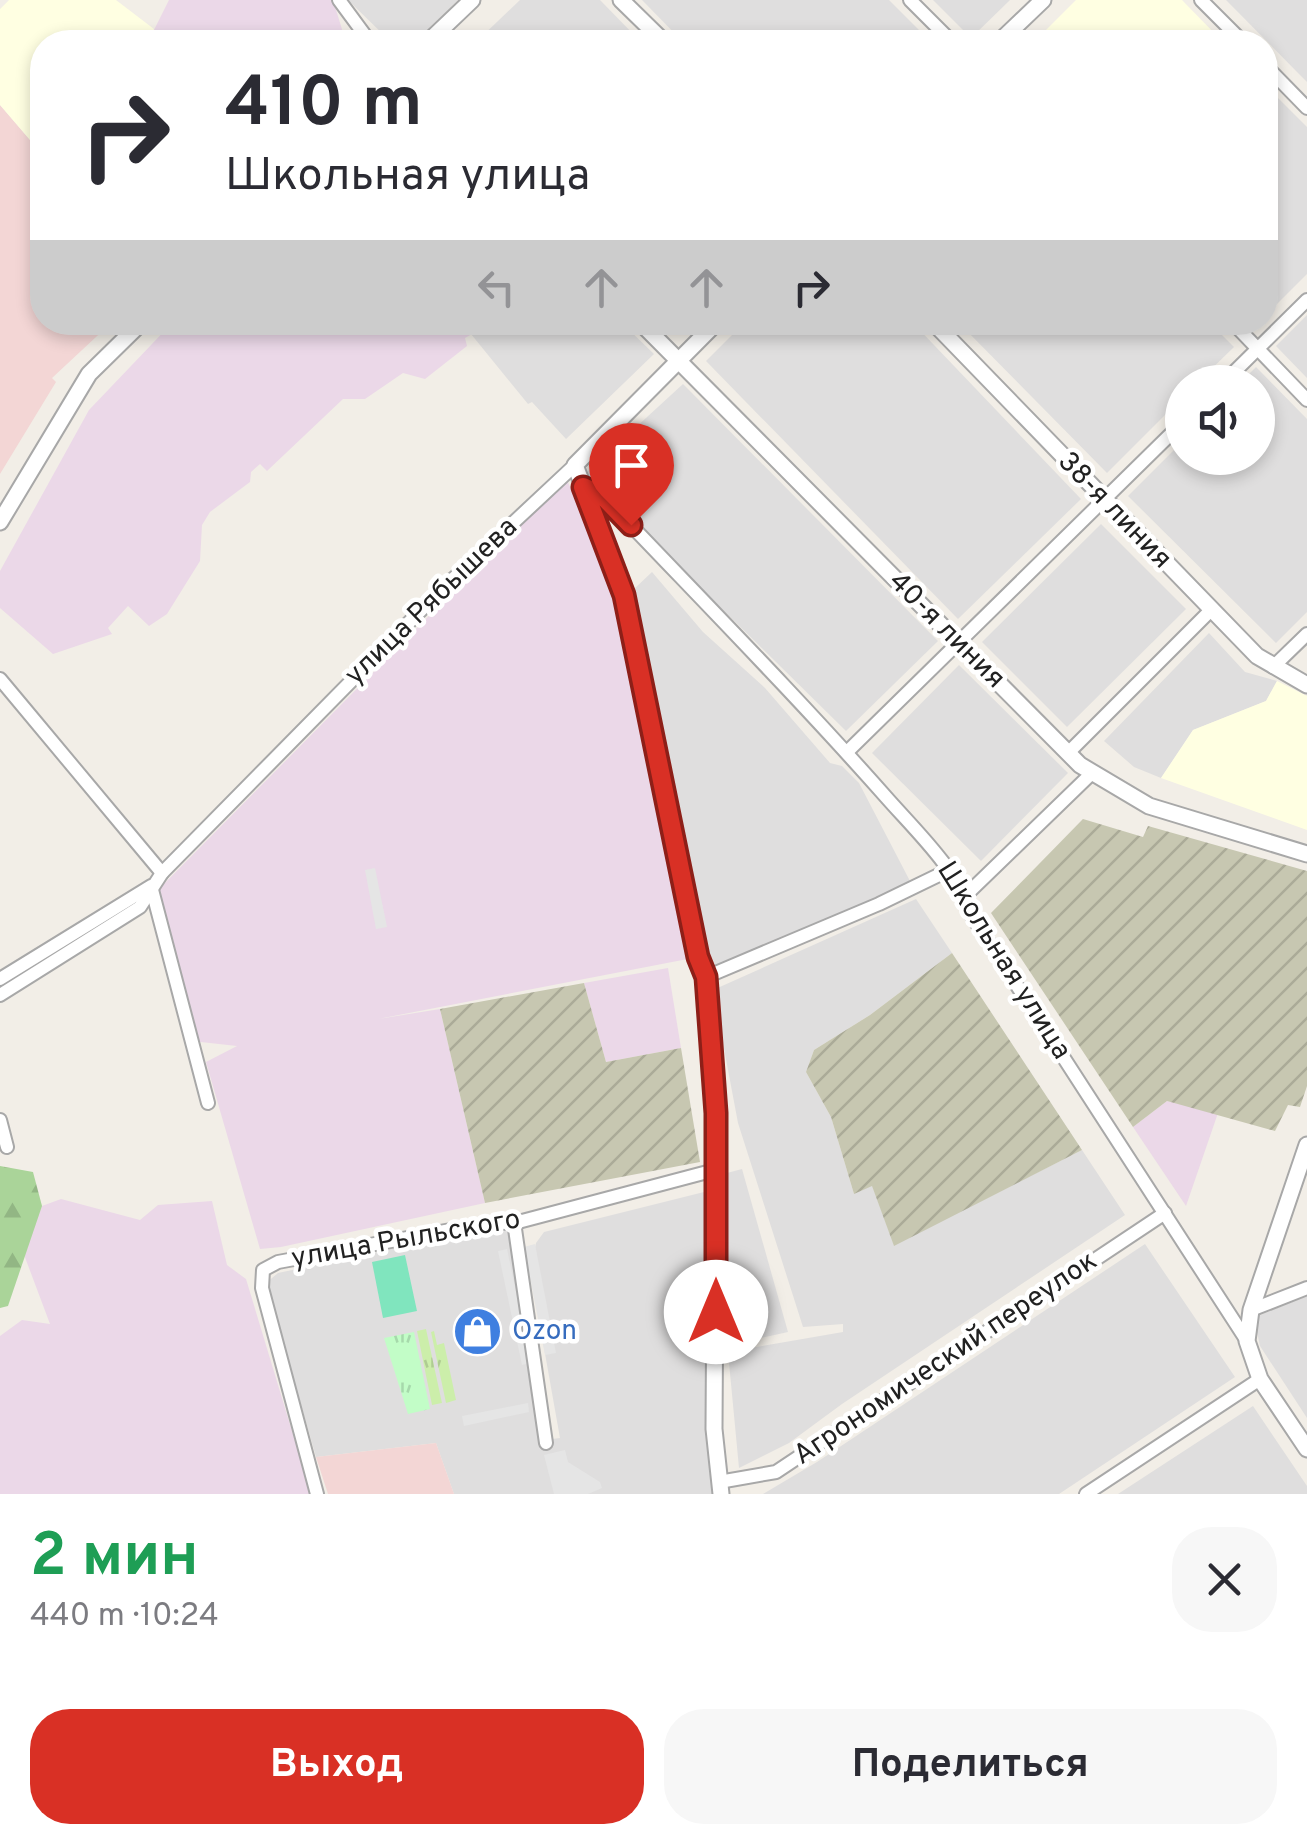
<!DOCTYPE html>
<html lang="ru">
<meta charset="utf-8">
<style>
body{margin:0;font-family:Overpass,sans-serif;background:#f7f7f7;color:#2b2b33;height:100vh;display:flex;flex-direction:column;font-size:38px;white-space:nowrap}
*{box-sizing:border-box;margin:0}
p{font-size:32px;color:#7c7c81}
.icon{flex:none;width:55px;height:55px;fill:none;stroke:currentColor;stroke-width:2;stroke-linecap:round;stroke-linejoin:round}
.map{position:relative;height:1494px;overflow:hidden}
.drawer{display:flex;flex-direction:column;background:#fff;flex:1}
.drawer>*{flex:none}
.hud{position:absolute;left:30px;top:30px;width:1248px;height:305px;border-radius:40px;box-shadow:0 5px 15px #0003;background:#fff;color:#2b2b33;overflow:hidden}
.controls{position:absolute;left:1165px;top:365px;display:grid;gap:20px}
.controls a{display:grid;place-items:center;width:110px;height:110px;border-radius:50%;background:#fff;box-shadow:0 5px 15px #0003;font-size:50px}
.pin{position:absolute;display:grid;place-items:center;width:85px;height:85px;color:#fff;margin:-102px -42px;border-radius:50% 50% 50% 0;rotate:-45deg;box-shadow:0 0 10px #0007}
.pin .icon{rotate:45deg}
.me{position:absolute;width:110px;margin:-55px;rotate:0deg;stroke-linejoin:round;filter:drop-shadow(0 0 8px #0008)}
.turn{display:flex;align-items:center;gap:35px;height:210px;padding:0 30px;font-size:45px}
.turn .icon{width:130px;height:130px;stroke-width:2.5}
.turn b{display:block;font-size:70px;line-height:85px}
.lanes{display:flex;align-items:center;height:95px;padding:0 30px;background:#0003;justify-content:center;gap:50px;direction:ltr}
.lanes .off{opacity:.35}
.round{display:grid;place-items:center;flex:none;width:105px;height:105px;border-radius:40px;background:#f7f7f7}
.headline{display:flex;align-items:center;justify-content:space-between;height:170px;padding:0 30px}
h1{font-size:60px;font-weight:700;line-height:75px;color:#1e9e55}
.action{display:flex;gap:20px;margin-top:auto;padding:20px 30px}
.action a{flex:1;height:115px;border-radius:40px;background:#d93025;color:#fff;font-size:40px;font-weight:700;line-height:115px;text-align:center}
.action a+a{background:#f7f7f7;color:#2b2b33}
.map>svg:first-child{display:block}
.residential{fill:#dfdede}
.commercial{fill:#f3d6d5}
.industrial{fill:#ebd8e8}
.education{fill:#ffffe2}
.construction{fill:url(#construction-furrows)}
.grass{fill:url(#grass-tufts)}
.forest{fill:url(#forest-firs)}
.park{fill:url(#park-tufts)}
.pitch{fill:#80e5be}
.parking{fill:#e5e5e5}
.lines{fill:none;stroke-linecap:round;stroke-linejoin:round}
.minor-casing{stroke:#a8a8a8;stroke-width:16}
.tertiary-casing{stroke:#a8a8a8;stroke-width:19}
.minor{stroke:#fff;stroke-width:12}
.tertiary{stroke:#fff;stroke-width:15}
.route-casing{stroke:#8d1f18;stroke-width:25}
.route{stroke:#d93025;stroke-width:18}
.labels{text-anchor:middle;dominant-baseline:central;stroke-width:9;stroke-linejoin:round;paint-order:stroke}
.street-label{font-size:28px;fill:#212121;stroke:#fff}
.shop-label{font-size:28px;fill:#366cbe;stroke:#fff;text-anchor:start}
</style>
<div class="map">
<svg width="1307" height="1494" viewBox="0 0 1307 1494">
<defs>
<pattern id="construction-furrows" width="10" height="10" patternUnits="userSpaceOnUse" patternTransform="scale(2.5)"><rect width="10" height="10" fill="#c7c7b1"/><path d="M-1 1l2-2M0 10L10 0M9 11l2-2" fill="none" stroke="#abab98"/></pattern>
<pattern id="grass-tufts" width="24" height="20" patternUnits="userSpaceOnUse" patternTransform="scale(2.5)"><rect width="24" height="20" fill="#cea"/><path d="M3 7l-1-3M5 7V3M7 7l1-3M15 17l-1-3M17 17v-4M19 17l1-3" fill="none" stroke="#afcc92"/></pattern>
<pattern id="forest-firs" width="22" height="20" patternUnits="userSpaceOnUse" patternTransform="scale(2.5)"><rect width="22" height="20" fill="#aad499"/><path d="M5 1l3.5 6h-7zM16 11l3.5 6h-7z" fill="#92b684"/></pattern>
<pattern id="park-tufts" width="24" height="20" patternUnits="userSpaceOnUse" patternTransform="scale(2.5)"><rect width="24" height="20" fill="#c2fdc7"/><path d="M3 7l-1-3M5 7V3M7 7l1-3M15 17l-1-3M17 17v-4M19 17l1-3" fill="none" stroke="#a6d9ab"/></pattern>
</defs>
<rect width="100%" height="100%" fill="#f2eee7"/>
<g class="residential">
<path d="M348,0H458L415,42H391Z"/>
<path d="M520,0H600L641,42H476Z"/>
<path d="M642,0H889L931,42H683Z"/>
<path d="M933,0H1010L971,38Z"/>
<path d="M1226,0H1307V82L1300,75Z"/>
<path d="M1266,86L1307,127V274L1265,316Z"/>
<path d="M1307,315V378L1276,346Z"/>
<path d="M491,323H622L654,354L566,439L532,402L528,404L471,334Z"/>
<path d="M744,323H913L1081,499L958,619L706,361Z"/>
<path d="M959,323H1210L1234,347L1198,382H1182V398L1107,473Z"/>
<path d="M1256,367L1307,419V612L1276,643L1128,496L1182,442V458H1258V382H1241Z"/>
<path d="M683,384L938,641L846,731L585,474Z"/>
<path d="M1101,524L1186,609L1067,727L982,642Z"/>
<path d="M652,572L703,632L765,688L830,763L842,766L859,783L911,883L878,901L709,970L633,590Z"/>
<path d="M1209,633L1245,672L1277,681L1266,701L1193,730L1161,778L1134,767L1104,741Z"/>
<path d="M959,665L1068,773L981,861L872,753Z"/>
<path d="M916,899L952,953L870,1015L814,1050L806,1072L831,1117L854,1194L872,1185L894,1245L1082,1150L1125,1215L842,1404L789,1443L739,1468L728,1352L843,1332V1324L803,1327L738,1123L713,990Z"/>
<path d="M742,1169L788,1332L729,1345L727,1173Z"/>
<path d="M712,1190L718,1494H454L436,1443L316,1457L266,1283L278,1273L509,1224L544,1440L560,1438L530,1269L536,1243L544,1232Z"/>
<path d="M1145,1244L1235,1377L1059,1494H763L817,1462Z"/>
<path d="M1307,1296V1418L1260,1346L1257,1332L1258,1316Z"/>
<path d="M1253,1406L1307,1486V1494H1118Z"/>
</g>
<g class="commercial">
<path d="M0,105L42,154V322L111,323L52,378L56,382L0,474Z"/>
<path d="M436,1443L454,1494H328L316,1457Z"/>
</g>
<g class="industrial">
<path d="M169,0H333L345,39L352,36L357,42H148Z"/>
<path d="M172,323H491L465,338L467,346L425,379L403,373L365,399H343L267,471L260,464L251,472L250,482L210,512L202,525L200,561L167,614L149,626L128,606L108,628L112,634L53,654L0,608V571L89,410Z"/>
<path d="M566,477L615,600L698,957L378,1019L440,1009L485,1203L281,1247L260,1249L206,1062L237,1046L192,1041L159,889Z"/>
<path d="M668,968L681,1048L606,1062L584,983Z"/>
<path d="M1167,1101L1218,1113L1186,1206L1133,1127Z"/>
<path d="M61,1199L140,1220L158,1205L212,1201L227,1265L246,1279L311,1494H0V1336L22,1320L50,1324L23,1252L42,1206Z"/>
</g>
<g class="education">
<path d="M9,0H116L154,29L148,42H42V154L0,105V9Z"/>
<path d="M1076,0H1182L1223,42H1034Z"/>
<path d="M1277,681L1307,696V830L1161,778L1193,730L1266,701Z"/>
</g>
<g class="construction">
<path d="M1083,819L1143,837L1148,826L1307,871V1086L1300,1107L1288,1105L1275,1131L1167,1101L1133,1127L991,913Z"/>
<path d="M952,953L1082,1150L894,1246L872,1186L854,1194L831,1117L806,1072L814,1050L870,1015Z"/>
<path d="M584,983L606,1062L681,1048L700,1162L485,1203L440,1009Z"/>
</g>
<g class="grass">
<path d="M426,1329L442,1403L432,1405L417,1331Z"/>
<path d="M434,1331L437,1345L444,1343L456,1400L446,1403L431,1332Z"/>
</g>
<path class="forest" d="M0,1166L33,1172L42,1206L8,1306L0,1308Z"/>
<path class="park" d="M414,1332L430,1409L408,1414L384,1338Z"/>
<path class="pitch" d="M405,1255L417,1311L383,1318L372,1262Z"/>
<g class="parking">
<path d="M375,868L387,927L376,929L365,870Z"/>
<path d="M535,1244L556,1353L545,1355L524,1247Z"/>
<path d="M507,1249L531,1363L522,1365L498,1251Z"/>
<path d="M528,1403L529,1412L464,1426L462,1416Z"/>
<path d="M565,1450L568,1462L600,1482L602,1488L588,1494H554L544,1455Z"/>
</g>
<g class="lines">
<defs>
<g id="minor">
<path d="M339,0L370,42"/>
<path d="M910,0L952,42"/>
<path d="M1201,0L1243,42"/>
<path d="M1265,65L1307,108"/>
<path d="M1232,322L1307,400"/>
<path d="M1224,382L1307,300"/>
<path d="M583,487L604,497C698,596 795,694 886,797C914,829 960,872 970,913L1247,1341"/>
<path d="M1273,667L1307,634"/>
<path d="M0,679L162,873"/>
<path d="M847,752L1182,423"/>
<path d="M1068,753L1210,611"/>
<path d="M966,895L1092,773"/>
<path d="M706,977L879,904L947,871"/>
<path d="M0,979L151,886L208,1103"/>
<path d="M0,995L140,907L162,873L437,594L575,465"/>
<path d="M0,1120L7,1147"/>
<path d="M514,1222L546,1443"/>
<path d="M1251,1310L1307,1288"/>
<path d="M719,1482L776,1472L1165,1213"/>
<path d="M317,1494L262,1288L263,1270L278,1262L472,1226L522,1221L715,1170"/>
<path d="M1086,1494L1260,1379"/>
</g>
<g id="tertiary">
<path d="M621,0L664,42"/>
<path d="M428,42L472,0"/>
<path d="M999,42L1043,0"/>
<path d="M640,322L1080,765L1149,806L1307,854"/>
<path d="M717,322L575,465L624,595L698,957L706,977L716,1113L714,1429L721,1494"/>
<path d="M933,322L1257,656L1307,685"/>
<path d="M0,522L89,374L142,322"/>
<path d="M1307,1145L1251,1310L1247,1341L1260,1379L1307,1449"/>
</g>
</defs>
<use href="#minor" class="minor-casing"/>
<use href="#tertiary" class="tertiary-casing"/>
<use href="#minor" class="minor"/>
<use href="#tertiary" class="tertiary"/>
</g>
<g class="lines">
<defs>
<path id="route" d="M631,525L604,497L583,487L624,595L698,957L706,977L716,1113V1312"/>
</defs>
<use href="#route" class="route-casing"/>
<use href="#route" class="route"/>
</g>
<defs>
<symbol id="shop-disc" viewBox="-11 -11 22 22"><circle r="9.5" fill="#3f7fe0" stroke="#fff"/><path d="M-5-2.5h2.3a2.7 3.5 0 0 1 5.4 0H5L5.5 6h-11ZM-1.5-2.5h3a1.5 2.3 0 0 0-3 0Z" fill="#fff"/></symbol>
</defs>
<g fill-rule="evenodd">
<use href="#shop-disc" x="450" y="1304" width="55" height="55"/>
</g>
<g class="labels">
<g class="street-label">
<text transform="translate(1114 511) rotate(46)">38-я линия</text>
<text transform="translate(432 602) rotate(-44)">улица Рябышева</text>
<text transform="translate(946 631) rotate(45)">40-я линия</text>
<text transform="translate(1003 961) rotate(58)">Школьная улица</text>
<text transform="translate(406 1240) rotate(-10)">улица Рыльского</text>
<text transform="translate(946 1359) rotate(-34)">Агрономический переулок</text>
</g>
<g class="shop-label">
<text x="512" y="1332">Ozon</text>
</g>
</g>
</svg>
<div class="controls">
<a><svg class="icon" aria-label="sound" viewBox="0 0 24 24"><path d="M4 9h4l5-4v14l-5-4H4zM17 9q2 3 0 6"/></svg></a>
</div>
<div class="pin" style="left:631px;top:525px;background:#d93025"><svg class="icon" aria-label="arrive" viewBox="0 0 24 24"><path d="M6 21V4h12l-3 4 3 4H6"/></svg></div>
<svg class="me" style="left:716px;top:1312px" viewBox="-20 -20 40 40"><circle r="19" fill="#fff"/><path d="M0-13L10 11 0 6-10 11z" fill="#d93025"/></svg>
<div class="hud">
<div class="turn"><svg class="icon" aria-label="right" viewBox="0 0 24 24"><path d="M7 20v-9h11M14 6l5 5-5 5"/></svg><div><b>410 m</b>Школьная улица</div></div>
<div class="lanes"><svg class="icon off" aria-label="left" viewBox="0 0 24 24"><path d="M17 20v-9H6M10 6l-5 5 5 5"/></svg><svg class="icon off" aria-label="ahead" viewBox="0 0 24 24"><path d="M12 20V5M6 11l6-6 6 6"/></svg><svg class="icon off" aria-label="ahead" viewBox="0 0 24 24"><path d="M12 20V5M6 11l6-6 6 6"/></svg><svg class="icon" aria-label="right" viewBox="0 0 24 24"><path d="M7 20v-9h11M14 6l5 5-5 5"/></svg></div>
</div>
</div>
<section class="drawer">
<div class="headline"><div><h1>2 мин</h1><p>440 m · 10:24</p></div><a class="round"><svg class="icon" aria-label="close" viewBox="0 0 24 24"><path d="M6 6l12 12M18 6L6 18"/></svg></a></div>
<div class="action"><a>Выход</a><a>Поделиться</a></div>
</section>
